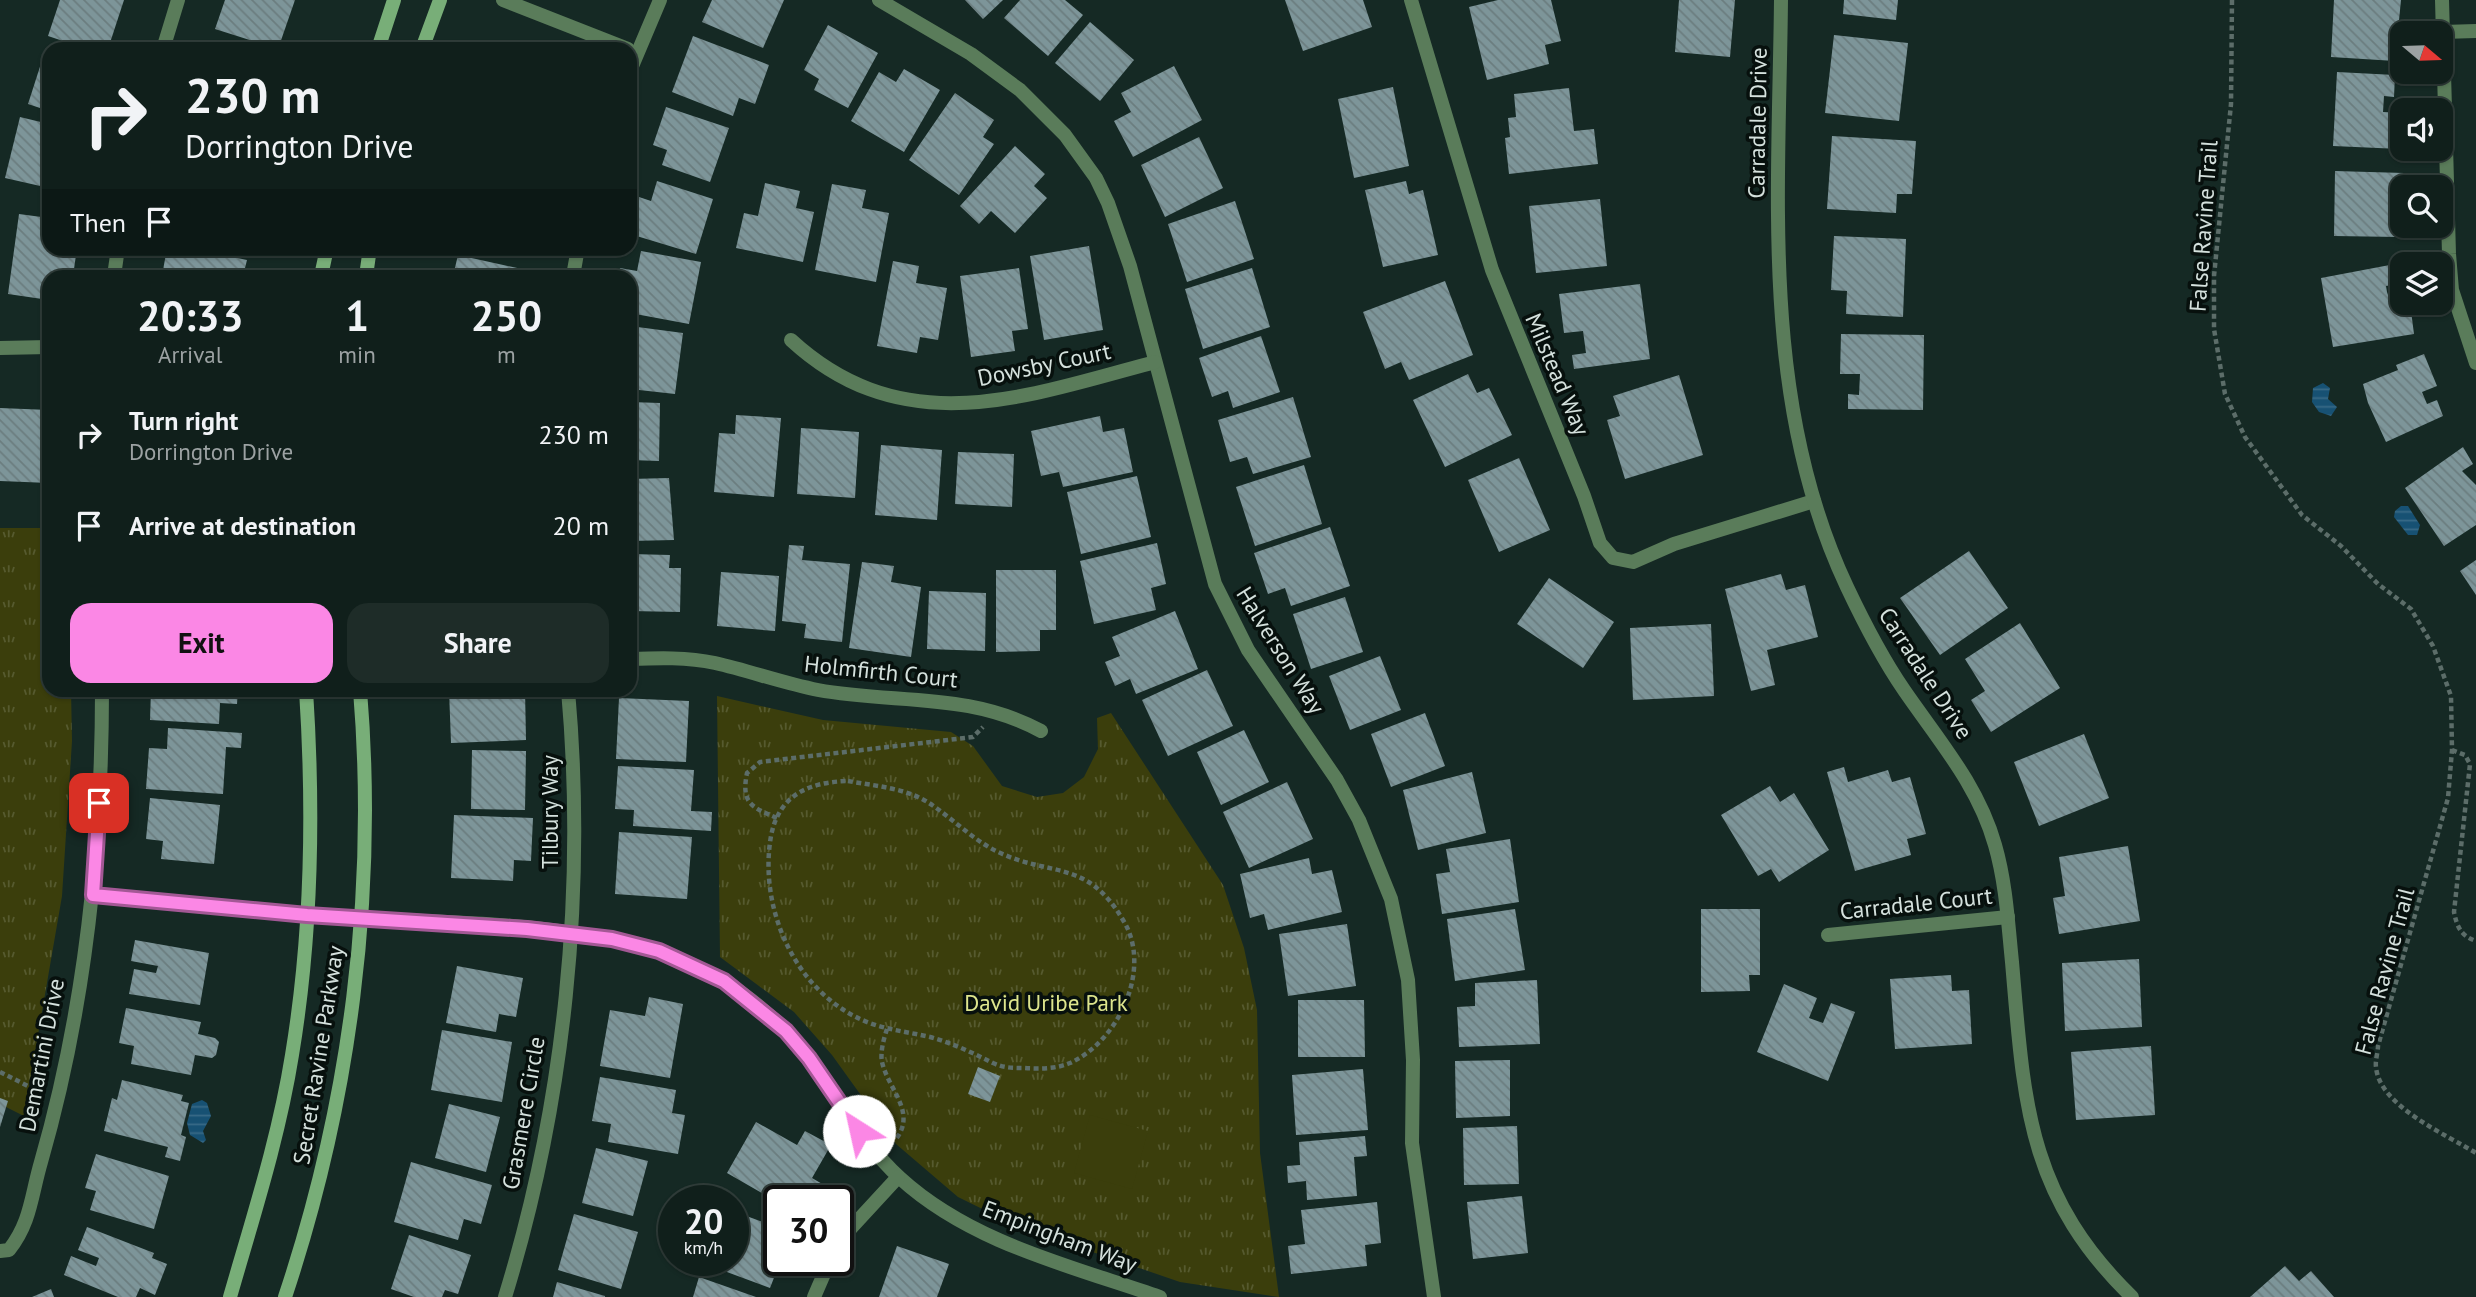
<!DOCTYPE html>
<style>
body{margin:0;font-family:"PT Sans",sans-serif;background:#1e2c28;color:#f1f3f6;height:100vh;display:flex;flex-direction:column;font-size:26px;white-space:nowrap}
*{box-sizing:border-box;margin:0}
p{font-size:23px;color:#9ca2a3}
.icon{flex:none;width:38px;height:38px;fill:none;stroke:currentColor;stroke-width:2;stroke-linecap:round;stroke-linejoin:round}
.map{position:relative;flex:1;overflow:hidden}
.sheet{position:absolute;left:42px;top:270px;width:595px;height:427px;display:flex;flex-direction:column;background:#101f1b;border-radius:21px;box-shadow:0 2px 5px #0004,0 0 0 2px #303d3a}
.sheet>*{flex:none}
.hud{position:absolute;left:42px;top:42px;width:595px;height:214px;border-radius:21px;box-shadow:0 2px 5px #0004,0 0 0 2px #303d3a;background:#101f1b;color:#f1f3f6;overflow:hidden}
.needle{width:46px;rotate:109deg}
.controls{position:absolute;left:2390px;top:21px;display:grid;gap:14px}
.controls a{display:grid;place-items:center;width:63px;height:63px;border-radius:14px;background:#101f1b;box-shadow:0 2px 5px #0004,0 0 0 2px #303d3a;font-size:35px}
.speed{position:absolute;left:658px;top:1185px;display:flex;gap:14px;font-size:35px;font-weight:700;text-align:center}
.speed>*{display:grid;place-content:center;width:91px;height:91px;border-radius:50%;background:#101f1b;box-shadow:0 2px 5px #0004,0 0 0 2px #303d3a;line-height:1}
.speed small{font-size:18px;font-weight:400}
.speed .limit{border:4px solid #111;border-radius:10px;background:#fff;color:#111}
.pin{position:absolute;display:grid;place-items:center;width:60px;height:60px;color:#fff;margin:-30px;border-radius:14px;box-shadow:0 4px 10px #0006}
.me{position:absolute;width:77px;margin:-38px;rotate:325deg;stroke-linejoin:round;filter:drop-shadow(0 0 5px #0008)}
.turn{display:flex;align-items:center;gap:24px;height:147px;padding:0 28px;font-size:32px}
.turn .icon{width:91px;height:91px;stroke-width:2.5}
.turn b{display:block;font-size:49px;line-height:60px}
.then{display:flex;align-items:center;height:66px;padding:0 28px;background:#0003;gap:14px;font-size:26px}
.eta{display:flex;justify-content:space-evenly;align-items:center;height:119px;text-align:center}
.eta b{font-size:42px;font-weight:700;line-height:49px}
.button{display:flex;gap:14px;margin-top:auto;padding:14px 28px}
.button a{flex:1;height:80px;border-radius:21px;background:#fb87e5;color:#111;font-size:28px;font-weight:700;line-height:80px;text-align:center}
.button a+a{background:#1e2c28;color:#f1f3f6}
ul{padding:0;list-style:none}
li{display:flex;align-items:center;gap:21px;height:91px;padding:0 28px}
li div{flex:1}
li b{display:block;font-size:26px}
li em{font-style:normal}
.map>svg:first-child{display:block}
.grass{fill:url(#grass-tufts)}
.pitch{fill:#3b3e0c}
.water{fill:url(#water-rules)}
.building{fill:url(#building-back-hatch)}
.lines{fill:none;stroke-linecap:round;stroke-linejoin:round}
.path{stroke:#5c6d69;stroke-width:4.5;stroke-dasharray:5 3.5;stroke-linecap:butt}
.minor{stroke:#5a7c5a;stroke-width:14}
.secondary{stroke:#78ae78;stroke-width:14}
.route-casing{stroke:#a35895;stroke-width:18}
.route{stroke:#fb87e5;stroke-width:12}
.labels{text-anchor:middle;dominant-baseline:central;stroke-width:7;stroke-linejoin:round;paint-order:stroke}
.street-label{font-size:23px;fill:#d5e1dd;stroke:#07100d}
.park-label{font-size:23px;fill:#dde58d;stroke:#07100d}
</style>
<div class="map">
<svg width="2476" height="1297" viewBox="0 0 2476 1297">
<defs>
<pattern id="grass-tufts" width="24" height="20" patternUnits="userSpaceOnUse" patternTransform="scale(1.75)"><rect width="24" height="20" fill="#3b3e0c"/><path d="M3 7l-1-3M5 7V3M7 7l1-3M15 17l-1-3M17 17v-4M19 17l1-3" fill="none" stroke="#565a2f"/></pattern>
<pattern id="water-rules" width="6" height="5" patternUnits="userSpaceOnUse" patternTransform="scale(1.75)"><rect width="6" height="5" fill="#175173"/><path d="M0 2.5h6" fill="none" stroke="#386a86"/></pattern>
<pattern id="building-back-hatch" width="6" height="6" patternUnits="userSpaceOnUse" patternTransform="scale(1.75)"><rect width="6" height="6" fill="#7d9599"/><path d="M-1 5l2 2M0 0l6 6M5-1l2 2" fill="none" stroke="#6b7d7f"/></pattern>
</defs>
<rect width="100%" height="100%" fill="#152924"/>
<g class="grass">
<path d="M0,528H49V690H71L72,741L62,896L24,1116L0,1104Z"/>
<path d="M717,696L823,720L951,732L973,746L1002,786L1037,797L1063,793L1084,777L1098,749L1097,718L1111,713L1223,885L1244,948L1257,1010L1260,1153L1279,1297L1180,1282L1017,1226L958,1197L896,1144L832,1055L794,1012L720,957Z"/>
</g>
<path class="pitch" d="M1090,1115L1148,1131L1132,1189L1074,1173Z"/>
<g class="water">
<path d="M2323,383L2330,388L2328,399L2337,407L2331,416L2319,412L2312,402L2313,388Z"/>
<path d="M2401,506H2408L2420,525L2417,535H2408L2394,517L2395,511Z"/>
<path d="M202,1100L207,1103L211,1116L203,1131L206,1140L203,1143L190,1135L187,1123L192,1104Z"/>
</g>
<g class="building">
<path d="M60,0H124L108,49H87L48,36Z"/>
<path d="M225,0H295L278,49L215,29Z"/>
<path d="M712,0H784L763,48L702,22Z"/>
<path d="M965,0H1003L983,19Z"/>
<path d="M1020,0H1065L1083,15L1048,56L1004,18Z"/>
<path d="M1285,0H1363L1372,27L1303,51Z"/>
<path d="M1498,0H1551L1561,41L1545,45L1549,64L1487,80L1469,7Z"/>
<path d="M1679,0H1735L1730,57L1675,52Z"/>
<path d="M1844,0H1898L1896,20L1843,14Z"/>
<path d="M2334,0H2401L2395,61L2331,57Z"/>
<path d="M1090,22L1134,60L1100,101L1055,63Z"/>
<path d="M828,25L878,53L848,108L814,90L819,79L804,70Z"/>
<path d="M1834,35L1908,43L1899,121L1825,113Z"/>
<path d="M693,36L769,65L755,104L739,98L733,116L672,92Z"/>
<path d="M212,41L235,48V49H210Z"/>
<path d="M46,48L49,49V111L28,104Z"/>
<path d="M1174,66L1202,120L1133,157L1114,121L1131,112L1121,93Z"/>
<path d="M904,69L940,90L904,152L851,121L879,72L896,82Z"/>
<path d="M2337,72L2395,75L2394,97L2384,96L2383,112L2402,113L2400,149L2333,146Z"/>
<path d="M1393,87L1409,166L1354,178L1338,99Z"/>
<path d="M1569,88L1574,131L1594,129L1598,164L1509,174L1505,138L1510,137L1508,118L1516,117L1514,94Z"/>
<path d="M955,93L994,120L983,137L994,144L959,195L909,160Z"/>
<path d="M666,107L729,128L710,182L662,165L667,150L653,145Z"/>
<path d="M20,117L49,124V188L5,178Z"/>
<path d="M1832,136L1916,141L1912,194H1897L1896,213L1827,209Z"/>
<path d="M1199,137L1223,188L1165,217L1141,165Z"/>
<path d="M1015,146L1045,174L1034,186L1047,198L1015,233L991,211L979,224L960,206Z"/>
<path d="M2335,171L2404,173L2403,206H2389L2388,217H2398V237L2334,236Z"/>
<path d="M657,181L713,199L696,254L630,234V216L636,196L651,201Z"/>
<path d="M1406,181L1409,194L1423,190L1438,255L1383,267L1365,190Z"/>
<path d="M765,183L800,191L796,208L814,212L803,262L736,248L744,213L758,216Z"/>
<path d="M832,184L866,190L862,208L889,213L876,282L815,270Z"/>
<path d="M1600,199L1607,266L1536,273L1529,206Z"/>
<path d="M1235,201L1254,259L1187,282L1168,224Z"/>
<path d="M19,214L49,218V248H77L73,276H49V300L8,294Z"/>
<path d="M1834,236L1906,239L1903,317L1846,314L1847,291L1831,290Z"/>
<path d="M1089,246L1103,330L1044,340L1030,256Z"/>
<path d="M167,248H190L247,260L243,276H162Z"/>
<path d="M488,248H517L514,257Z"/>
<path d="M641,251L701,262L689,324L630,313V276H618L620,268L637,271Z"/>
<path d="M458,255L531,271L530,276H453Z"/>
<path d="M893,261L919,266L916,283L947,288L938,340L920,337L917,353L877,346Z"/>
<path d="M2395,264L2399,284L2386,286L2387,292L2391,304L2410,303L2414,334L2333,347L2321,278Z"/>
<path d="M1019,268L1028,329L1012,331L1015,351L971,357L960,276Z"/>
<path d="M1252,268L1270,327L1203,349L1185,289Z"/>
<path d="M1445,281L1473,355L1409,380L1401,362L1385,369L1363,312Z"/>
<path d="M1640,284L1650,359L1574,369L1572,355L1586,353L1583,331L1564,333L1559,294Z"/>
<path d="M630,326L683,333L675,394L630,389Z"/>
<path d="M1841,334L1924,335L1923,410L1848,409V394L1859,395L1860,374H1840Z"/>
<path d="M1261,336L1280,392L1233,408L1228,391L1212,397L1199,358Z"/>
<path d="M2424,354L2437,386L2422,392L2427,404L2437,400L2443,416L2386,442L2368,403L2363,384L2398,370L2396,365Z"/>
<path d="M1468,374L1477,393L1489,388L1512,435L1445,467L1413,400Z"/>
<path d="M1679,375L1703,455L1625,479L1607,420L1620,416L1613,396Z"/>
<path d="M1293,397L1311,457L1253,474L1247,457L1230,462L1218,420Z"/>
<path d="M630,402L660,403L659,461L630,460Z"/>
<path d="M0,408L49,410V483L0,481Z"/>
<path d="M736,415L781,418L774,497L714,492L719,433L735,434Z"/>
<path d="M1100,416L1103,432L1124,428L1133,472L1063,487L1059,472L1041,476L1031,431Z"/>
<path d="M801,428L859,432L855,498L797,494Z"/>
<path d="M881,445L942,450L937,520L875,515Z"/>
<path d="M2463,447L2473,464L2462,471L2476,485V525L2444,546L2405,488Z"/>
<path d="M958,452L1014,454L1012,507L955,504Z"/>
<path d="M1519,458L1550,530L1499,552L1468,480Z"/>
<path d="M1304,465L1322,524L1255,546L1236,487Z"/>
<path d="M1137,476L1151,537L1081,554L1067,492Z"/>
<path d="M669,478L674,540L630,541V479Z"/>
<path d="M1330,527L1350,586L1291,606L1285,588L1268,594L1254,553Z"/>
<path d="M1157,543L1166,584L1151,588L1156,610L1094,624L1080,561Z"/>
<path d="M789,545L804,546L802,560L850,564L842,642L804,638L806,624L782,621Z"/>
<path d="M1969,551L2008,608L1940,655L1900,598Z"/>
<path d="M630,554L670,555L669,568H681L680,612L630,611Z"/>
<path d="M2476,560V595L2460,571Z"/>
<path d="M862,562L894,566L891,582L921,587L911,657L849,648Z"/>
<path d="M996,570H1056V630H1040V651L996,652Z"/>
<path d="M721,572L779,576L775,631L717,626Z"/>
<path d="M1781,574L1786,590L1805,585L1818,637L1767,650L1775,685L1751,691L1725,589Z"/>
<path d="M1549,578L1614,622L1583,668L1517,624Z"/>
<path d="M929,591L986,593L985,651L927,649Z"/>
<path d="M1345,597L1363,652L1311,669L1293,614Z"/>
<path d="M1175,611L1198,669L1136,694L1130,679L1115,686L1105,662L1120,656L1112,637Z"/>
<path d="M2020,623L2060,688L1991,732L1971,700L1985,691L1965,659Z"/>
<path d="M1711,624L1714,696L1633,700L1630,628Z"/>
<path d="M1380,656L1401,710L1350,730L1329,676Z"/>
<path d="M1207,670L1233,726L1168,756L1142,700Z"/>
<path d="M151,690H238L237,704L220,703L219,724L150,720Z"/>
<path d="M449,690H525L526,740L451,743Z"/>
<path d="M619,698L689,701L686,762L616,759Z"/>
<path d="M1425,713L1445,766L1391,787L1371,734Z"/>
<path d="M168,728L242,733L241,748L226,747L223,794L146,789L149,748L167,749Z"/>
<path d="M1244,730L1269,782L1221,805L1197,752Z"/>
<path d="M2084,734L2109,798L2039,826L2014,762Z"/>
<path d="M472,750L526,751L525,810L471,809Z"/>
<path d="M618,766L694,770L691,811L712,812L711,831L633,826L634,810L615,809Z"/>
<path d="M1844,767L1848,782L1888,770L1892,782L1910,777L1926,834L1907,839L1911,855L1855,871L1827,772Z"/>
<path d="M1472,772L1486,833L1418,850L1403,790Z"/>
<path d="M1287,782L1313,839L1249,868L1223,812Z"/>
<path d="M1770,786L1780,802L1794,793L1829,850L1779,882L1771,869L1758,876L1721,815Z"/>
<path d="M150,798L220,805L214,864L161,859L163,841L146,839Z"/>
<path d="M454,815L533,818L531,861L514,860L513,881L451,878Z"/>
<path d="M619,832L692,837L687,899L615,894Z"/>
<path d="M1510,839L1519,902L1442,914L1436,874L1450,872L1446,849Z"/>
<path d="M2128,846L2140,921L2059,934L2053,898L2065,896L2059,857Z"/>
<path d="M1309,858L1312,874L1332,870L1342,912L1268,930L1264,914L1250,918L1240,874Z"/>
<path d="M1515,909L1525,970L1455,981L1447,919Z"/>
<path d="M1701,909H1760V975H1749L1750,991L1701,992Z"/>
<path d="M1347,924L1356,986L1288,996L1279,934Z"/>
<path d="M135,940L209,953L200,1005L129,994L134,969L156,973L158,966L131,961Z"/>
<path d="M2139,959L2142,1027L2065,1031L2062,963Z"/>
<path d="M457,966L523,978L516,1017L499,1014L496,1032L446,1023Z"/>
<path d="M1951,975L1952,991L1969,990L1972,1044L1895,1049L1890,979Z"/>
<path d="M1537,980L1540,1044L1459,1047L1457,1007L1475,1006V983Z"/>
<path d="M1784,984L1817,998L1809,1018L1823,1023L1831,1003L1855,1012L1828,1081L1757,1052Z"/>
<path d="M649,997L683,1004L670,1078L600,1066L610,1010L645,1016Z"/>
<path d="M1298,1000H1364L1365,1057H1298Z"/>
<path d="M126,1008L201,1022L198,1034L215,1038L219,1042L216,1055L212,1058L195,1055L191,1075L131,1064L134,1046L119,1043Z"/>
<path d="M442,1030L512,1042L502,1102L431,1090Z"/>
<path d="M2151,1046L2155,1115L2076,1120L2071,1052Z"/>
<path d="M1510,1060V1116L1456,1118L1455,1061Z"/>
<path d="M978,1067L1000,1076L990,1102L968,1094Z"/>
<path d="M1363,1069L1368,1130L1296,1135L1292,1075Z"/>
<path d="M600,1077L676,1090L672,1113L685,1115L678,1154L608,1142L611,1124L592,1121Z"/>
<path d="M122,1080L183,1095L181,1101L189,1103L181,1135L186,1137L180,1161L165,1157L168,1147L104,1131L112,1098L117,1100Z"/>
<path d="M0,1098L8,1101L0,1127Z"/>
<path d="M449,1104L500,1117L486,1172L435,1158Z"/>
<path d="M756,1122L797,1145L805,1131L831,1145L812,1178L824,1185L816,1200H779V1203L727,1173Z"/>
<path d="M1517,1126L1519,1184L1464,1185L1463,1128Z"/>
<path d="M1365,1136L1367,1156L1354,1157L1357,1196L1307,1200L1306,1181L1288,1183L1287,1166L1300,1165L1299,1142Z"/>
<path d="M596,1148L648,1161L633,1216L582,1203Z"/>
<path d="M96,1154L169,1176L154,1229L90,1210L96,1191L85,1188Z"/>
<path d="M411,1162L492,1185L481,1224L464,1219L458,1240L394,1222Z"/>
<path d="M1522,1196L1528,1253L1473,1259L1467,1202Z"/>
<path d="M1377,1202L1381,1243L1365,1245L1367,1266L1291,1274L1288,1246L1305,1244L1301,1210Z"/>
<path d="M733,1211L776,1227L768,1249L779,1253L781,1260L770,1288L708,1265L710,1260H733Z"/>
<path d="M574,1214L638,1232L621,1289L558,1270Z"/>
<path d="M87,1227L154,1253L152,1258L167,1264L155,1295L140,1288L136,1297H118L64,1275L71,1256L96,1266L99,1258L78,1250Z"/>
<path d="M409,1235L471,1255L458,1294L445,1290L442,1297H414L391,1289Z"/>
<path d="M897,1246L949,1264L937,1297H879Z"/>
<path d="M2285,1266L2299,1281L2311,1271L2334,1297H2250Z"/>
<path d="M699,1277L756,1297H693Z"/>
<path d="M557,1282L605,1296V1297H553Z"/>
<path d="M51,1289L54,1297H32Z"/>
</g>
<g class="lines">
<g class="path">
<path d="M2232,0L2231,104L2214,276V329L2225,394L2245,437L2302,515L2341,546L2378,584L2411,609L2433,646L2451,696L2452,750L2448,798L2378,1046C2378,1052 2375,1061 2376,1067C2379,1106 2447,1135 2476,1153"/>
<path d="M2452,750L2465,755L2470,764L2454,912C2457,927 2461,936 2476,941"/>
<path d="M848,781C875,786 906,788 929,803C952,818 973,840 998,852C1051,877 1087,859 1123,920C1153,968 1119,1041 1070,1063C1056,1069 1039,1069 1024,1068C1012,1068 1004,1068 993,1063C973,1053 952,1043 930,1037C904,1031 878,1029 854,1016C791,983 759,904 771,836C779,794 810,782 848,781Z"/>
<path d="M777,818C751,807 741,803 747,773L760,762L973,737L983,727"/>
<path d="M887,1029C884,1038 880,1052 882,1062C888,1089 917,1112 896,1139"/>
<path d="M0,1072L40,1092"/>
</g>
<g class="minor">
<path d="M503,0L628,49"/>
<path d="M879,0L971,54L1020,90L1065,135L1096,178L1108,203L1130,266L1215,584L1248,650L1337,780L1359,820L1391,899L1408,980L1413,1060L1412,1143L1434,1297"/>
<path d="M1411,0L1492,270L1584,496L1600,543L1613,558L1633,562L1674,544L1814,501"/>
<path d="M1781,0C1779,197 1760,403 1847,587C1864,623 1882,658 1904,690C1939,741 1978,785 1995,845C2006,883 2008,923 2012,962C2024,1100 2026,1194 2132,1297"/>
<path d="M2442,0L2449,254L2452,290L2476,363"/>
<path d="M2443,32L2476,31"/>
<path d="M163,49L178,0"/>
<path d="M630,71L660,0"/>
<path d="M114,276L118,248"/>
<path d="M573,276L578,248"/>
<path d="M791,340C903,443 1025,397 1155,362"/>
<path d="M0,348L49,347"/>
<path d="M630,659C658,658 687,657 715,663C750,671 783,683 818,690C896,704 969,692 1041,731"/>
<path d="M93,895C173,902 252,912 332,917C452,924 615,918 720,979C763,1004 799,1041 827,1083C849,1116 870,1151 900,1178C971,1243 1071,1266 1160,1297"/>
<path d="M1828,935L2008,917"/>
<path d="M838,1247L851,1228L898,1177"/>
<path d="M0,1251L9,1250C31,1222 31,1196 41,1162C85,1009 102,848 102,690"/>
<path d="M505,1297C565,1102 586,892 568,690"/>
<path d="M814,1297L830,1260"/>
</g>
<g class="secondary">
<path d="M378,49L394,0"/>
<path d="M422,49L440,0"/>
<path d="M321,276L327,248"/>
<path d="M366,276L370,248"/>
<path d="M230,1297C253,1217 279,1137 292,1055C312,934 314,812 306,690"/>
<path d="M285,1297C350,1102 377,895 360,690"/>
</g>
</g>
<g class="lines">
<defs>
<path id="route" d="M99,803L93,895L307,915L527,929L612,939L659,951L724,981L786,1031L809,1058L859,1131"/>
</defs>
<use href="#route" class="route-casing"/>
<use href="#route" class="route"/>
</g>
<g class="labels">
<g class="street-label">
<text transform="translate(1757 123) rotate(-89)">Carradale Drive</text>
<text transform="translate(2203 226) rotate(-86)">False Ravine Trail</text>
<text transform="translate(1044 364) rotate(-12)">Dowsby Court</text>
<text transform="translate(1558 374) rotate(67)">Milstead Way</text>
<text transform="translate(1281 650) rotate(58)">Halverson Way</text>
<text transform="translate(881 671) rotate(6)">Holmfirth Court</text>
<text transform="translate(1926 673) rotate(57)">Carradale Drive</text>
<text transform="translate(549 812) rotate(-90)">Tilbury Way</text>
<text transform="translate(1916 903) rotate(-6)">Carradale Court</text>
<text transform="translate(2384 971) rotate(-75)">False Ravine Trail</text>
<text transform="translate(41 1055) rotate(-79)">Demartini Drive</text>
<text transform="translate(318 1055) rotate(-81)">Secret Ravine Parkway</text>
<text transform="translate(523 1113) rotate(-80)">Grasmere Circle</text>
<text transform="translate(1060 1236) rotate(21)">Empingham Way</text>
</g>
<g class="park-label">
<text x="1046" y="1002">David Uribe Park</text>
</g>
</g>
</svg>
<div class="controls">
<a><svg class="needle" viewBox="-14 -14 28 28"><path d="M0-13l5 13h-10z" fill="#e53935"/><path d="M0 13l5-13h-10z" fill="#9ca2a3"/></svg></a>
<a><svg class="icon" aria-label="sound" viewBox="0 0 24 24"><path d="M4 9h4l5-4v14l-5-4H4zM17 9q2 3 0 6"/></svg></a>
<a><svg class="icon" aria-label="search" viewBox="0 0 24 24"><circle cx="10" cy="10" r="6"/><path d="M15 15l6 6"/></svg></a>
<a><svg class="icon" aria-label="layers" viewBox="0 0 24 24"><path d="M12 4l9 5-9 5-9-5zM3 14l9 5 9-5"/></svg></a>
</div>
<div class="speed"><div>20<small>km/h</small></div><div class="limit">30</div></div>
<div class="pin" style="left:99px;top:803px;background:#d93025"><svg class="icon" aria-label="arrive" viewBox="0 0 24 24"><path d="M6 21V4h12l-3 4 3 4H6"/></svg></div>
<svg class="me" style="left:859px;top:1131px" viewBox="-20 -20 40 40"><circle r="19" fill="#fff"/><path d="M0-13L10 11 0 6-10 11z" fill="#fb87e5"/></svg>
<div class="hud">
<div class="turn"><svg class="icon" aria-label="right" viewBox="0 0 24 24"><path d="M7 20v-9h11M14 6l5 5-5 5"/></svg><div><b>230 m</b>Dorrington Drive</div></div>
<div class="then">Then<svg class="icon" aria-label="arrive" viewBox="0 0 24 24"><path d="M6 21V4h12l-3 4 3 4H6"/></svg></div>
</div>
<section class="sheet">
<div class="eta">
<div><b>20:33</b><p>Arrival</p></div>
<div><b>1</b><p>min</p></div>
<div><b>250</b><p>m</p></div>
</div>
<ul>
<li><svg class="icon" aria-label="right" viewBox="0 0 24 24"><path d="M7 20v-9h11M14 6l5 5-5 5"/></svg><div><b>Turn right</b><p>Dorrington Drive</p></div><em>230 m</em></li>
<li><svg class="icon" aria-label="arrive" viewBox="0 0 24 24"><path d="M6 21V4h12l-3 4 3 4H6"/></svg><div><b>Arrive at destination</b></div><em>20 m</em></li>
</ul>
<div class="button"><a>Exit</a><a>Share</a></div>
</section>
</div>
